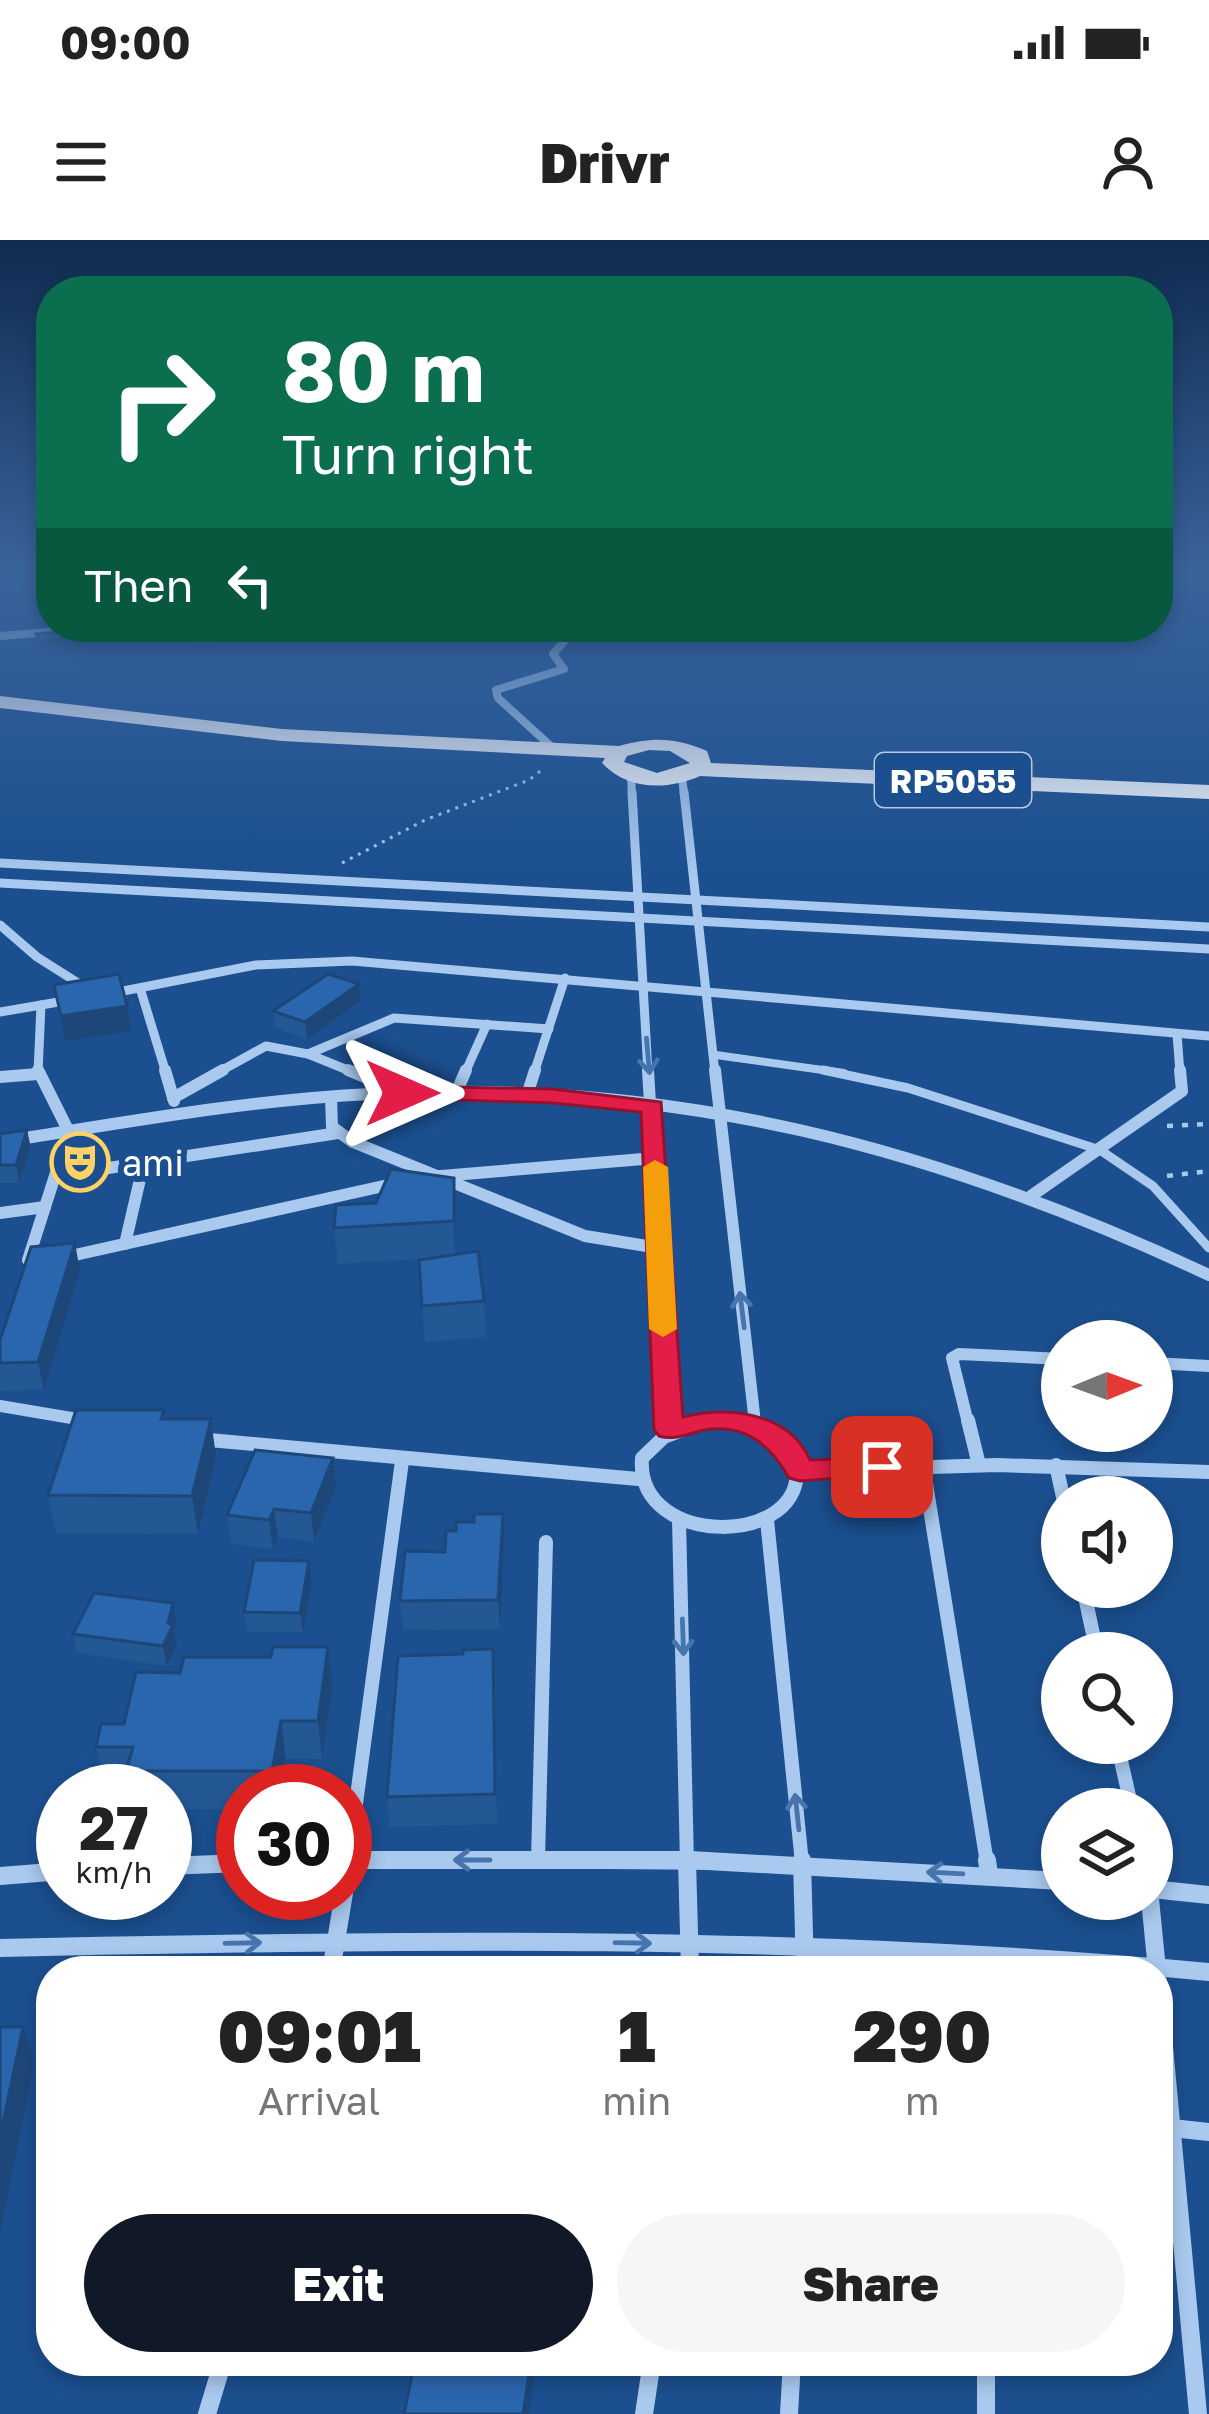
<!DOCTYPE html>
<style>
body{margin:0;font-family:"Golos Text",sans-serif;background:#f6f6f6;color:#222;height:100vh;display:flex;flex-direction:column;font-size:45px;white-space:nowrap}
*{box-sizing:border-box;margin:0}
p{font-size:39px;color:#767676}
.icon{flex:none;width:66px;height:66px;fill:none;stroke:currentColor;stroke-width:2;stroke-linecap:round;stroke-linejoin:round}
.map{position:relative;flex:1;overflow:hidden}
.sheet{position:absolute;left:36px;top:1716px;width:1137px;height:420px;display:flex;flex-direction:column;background:#fff;border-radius:48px;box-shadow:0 6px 18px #0003}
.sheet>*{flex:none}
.banner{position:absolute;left:36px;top:36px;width:1137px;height:366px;border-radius:48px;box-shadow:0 6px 18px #0003;background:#0b6e4f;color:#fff;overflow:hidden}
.needle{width:78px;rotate:89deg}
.fabs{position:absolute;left:1041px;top:1080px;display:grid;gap:24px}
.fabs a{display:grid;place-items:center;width:132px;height:132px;border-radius:50%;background:#fff;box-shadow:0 6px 18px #0003;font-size:60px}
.speed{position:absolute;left:36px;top:1524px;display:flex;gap:24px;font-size:60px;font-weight:700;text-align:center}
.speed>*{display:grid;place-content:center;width:156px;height:156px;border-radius:50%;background:#fff;box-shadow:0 6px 18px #0003;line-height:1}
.speed small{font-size:30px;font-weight:400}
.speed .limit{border:18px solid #d22;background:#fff;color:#111}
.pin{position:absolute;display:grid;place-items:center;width:102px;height:102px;color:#fff;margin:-51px;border-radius:24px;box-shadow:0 6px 18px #0006}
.me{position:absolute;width:132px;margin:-66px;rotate:90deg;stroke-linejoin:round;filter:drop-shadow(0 0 9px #0008)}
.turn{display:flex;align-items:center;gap:42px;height:252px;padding:0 48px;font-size:54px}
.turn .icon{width:156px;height:156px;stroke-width:2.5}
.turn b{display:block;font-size:84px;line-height:102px}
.then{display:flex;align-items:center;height:114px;padding:0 48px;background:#0003;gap:24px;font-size:45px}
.eta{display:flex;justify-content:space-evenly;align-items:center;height:204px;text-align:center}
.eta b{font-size:72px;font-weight:800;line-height:84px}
.button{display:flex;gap:24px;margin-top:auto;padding:24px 48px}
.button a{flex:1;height:138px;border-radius:72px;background:#111827;color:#fff;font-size:48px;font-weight:800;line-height:138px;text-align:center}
.button a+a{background:#f6f6f6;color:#222}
.status{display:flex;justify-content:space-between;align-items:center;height:84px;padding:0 60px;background:#fff;direction:ltr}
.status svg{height:33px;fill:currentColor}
header{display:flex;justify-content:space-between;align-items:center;height:156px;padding:0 48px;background:#fff;font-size:54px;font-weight:800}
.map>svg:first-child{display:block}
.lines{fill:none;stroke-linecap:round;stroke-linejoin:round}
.path-far1{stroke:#a9c9ee;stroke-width:3;stroke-dasharray:3 6;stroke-linecap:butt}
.path{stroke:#a9c9ee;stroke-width:4.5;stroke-dasharray:6 9;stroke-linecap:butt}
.service-far1{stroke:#a9c9ee;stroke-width:8}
.service{stroke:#a9c9ee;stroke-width:9}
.minor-far4{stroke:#a9c9ee;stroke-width:8}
.minor-far3{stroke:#a9c9ee;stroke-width:9}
.minor-far2{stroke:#a9c9ee;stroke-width:12}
.minor-far1{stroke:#a9c9ee;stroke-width:14}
.minor{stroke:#a9c9ee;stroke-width:18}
.trunk{fill:#f8faff;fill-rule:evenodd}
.wall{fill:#245895}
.shaded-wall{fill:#1d4779}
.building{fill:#2a66ad;stroke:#1d4779;stroke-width:3}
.oneway{stroke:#4674ac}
.route{fill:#e11d48;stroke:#92132f;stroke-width:3}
.slow{fill:#f59e0b}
.labels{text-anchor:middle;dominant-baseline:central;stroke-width:12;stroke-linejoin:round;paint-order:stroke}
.shield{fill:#1b4f8f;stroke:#bbcadd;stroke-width:3}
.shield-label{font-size:33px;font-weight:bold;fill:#fff}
.poi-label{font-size:36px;fill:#fff;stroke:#1b4f8f;text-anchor:start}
</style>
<div class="status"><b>09:00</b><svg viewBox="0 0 49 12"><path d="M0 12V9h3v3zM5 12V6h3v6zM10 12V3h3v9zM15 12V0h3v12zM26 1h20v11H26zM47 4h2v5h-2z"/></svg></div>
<header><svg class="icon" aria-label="menu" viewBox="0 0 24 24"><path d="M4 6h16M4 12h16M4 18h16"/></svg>Drivr<svg class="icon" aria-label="person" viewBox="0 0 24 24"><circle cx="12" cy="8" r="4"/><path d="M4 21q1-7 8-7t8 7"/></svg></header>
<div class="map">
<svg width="1209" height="2174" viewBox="0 0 1209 2174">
<rect width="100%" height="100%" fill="#1b4f8f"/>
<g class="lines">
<path class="path-far1" d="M342,623L425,580L529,540L543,529"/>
<g class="path">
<path d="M1167,886L1209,884"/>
<path d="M1167,936L1209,931"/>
</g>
<path class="service-far1" d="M716,815L844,833"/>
<path class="service" d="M823,830L908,848L1100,910L1153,946L1209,1008"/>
<g class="minor-far4">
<path d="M0,396L111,387"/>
<path d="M554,509L498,458L496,450L564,429L553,414L567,398L587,387"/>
<path d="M631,536L632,555"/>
<path d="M682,536L684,555"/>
</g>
<g class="minor-far3">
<path d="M632,552L648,833"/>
<path d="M684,552L715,833"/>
<path d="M0,623L1209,687"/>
<path d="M0,643L1209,709"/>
<path d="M0,685L37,717L86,748"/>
<path d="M140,748L166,833"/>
<path d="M108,754L256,725L352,721L1209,796"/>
<path d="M0,772L70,760"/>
<path d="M1177,794L1180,833"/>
<path d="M38,833L41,765"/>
<path d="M217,833L266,806L308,814"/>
<path d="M355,833L308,814L394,778L549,789"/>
<path d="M465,833L487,784"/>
<path d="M534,833L565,738"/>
</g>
<g class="minor-far2">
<path d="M165,830L174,861"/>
<path d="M348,830L398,851"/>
<path d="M648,830L669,1183"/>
<path d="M715,830L755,1183"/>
<path d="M0,837L38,834"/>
<path d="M456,853L466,830"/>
<path d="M527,855L535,830"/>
<path d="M331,857L332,887L353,902L585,996L659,1008"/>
<path d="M173,858L223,830"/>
<path d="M0,902C123,883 246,860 371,854C676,838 935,907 1209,1035"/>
<path d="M56,936L338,893"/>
<path d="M417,938L655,918"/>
<path d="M1031,956L1182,851L1180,830"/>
<path d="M0,973L45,967"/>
<path d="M125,1004L144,922"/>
<path d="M66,1017L397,943"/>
<path d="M28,1020L69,892L38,830"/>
<path d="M1152,1123L1209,1126"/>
<path d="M0,1166L89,1181"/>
<path d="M701,1183L711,1179L741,1183"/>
<path d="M968,1183L952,1118L959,1114L1062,1119"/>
</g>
<g class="minor-far1">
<path d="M83,1180L89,1181"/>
<path d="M668,1180L669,1189"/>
<path d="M709,1180L664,1197L642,1218C635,1310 810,1308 796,1223L771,1193L718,1180"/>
<path d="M754,1180L755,1186"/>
<path d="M968,1180L979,1225"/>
<path d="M198,1199L638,1239"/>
<path d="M923,1225L987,1623"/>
<path d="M1056,1225L1063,1257"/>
<path d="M800,1231L997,1225L1209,1232"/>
<path d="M679,1280L687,1623"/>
<path d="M767,1280L802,1623"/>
<path d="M1083,1347L1097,1413"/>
<path d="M1117,1503L1132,1569"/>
<path d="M345,1620L736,1623"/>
<path d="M538,1620L546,1302"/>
<path d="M348,1623L402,1221"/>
</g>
<g class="minor">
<path d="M345,1620H690L1062,1641"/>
<path d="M687,1620L690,1731"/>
<path d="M802,1620L805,1731"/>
<path d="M987,1620L989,1635"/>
<path d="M165,1626L243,1623"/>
<path d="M0,1636L63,1631"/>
<path d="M345,1648L349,1620"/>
<path d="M1152,1649L1209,1655"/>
<path d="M1150,1659L1157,1730"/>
<path d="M0,1708C404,1699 806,1694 1209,1732"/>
<path d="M331,1731L344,1653"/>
<path d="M1158,1742L1198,2174"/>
<path d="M1172,1888L1209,1892"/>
<path d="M986,2121V2174"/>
<path d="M207,2174L223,2121"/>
<path d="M644,2174L652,2121"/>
<path d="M789,2174L792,2121"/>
</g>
<path class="trunk" d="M0,456L282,489L619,506C653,497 674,497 707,511L711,523L1209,545V559L700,536C668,550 628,551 602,523L605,518L282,501L0,468ZM649,510L670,511L690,523L657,533L624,522L627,516Z"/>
</g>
<g class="wall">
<path d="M184,387H225L220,404L184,405L183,391Z"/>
<path d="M361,761L307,799L275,788L273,771Z"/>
<path d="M0,894L31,908L19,943H0Z"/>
<path d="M454,938L455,1015L484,1061L486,1097L425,1102L419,1020L435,1018L338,1024L334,988L376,963Z"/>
<path d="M80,1031L44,1150L0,1151V1100Z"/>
<path d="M165,1179L216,1217L198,1294L56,1293L48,1255Z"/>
<path d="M333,1218L336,1247L314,1302L278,1297L273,1309L231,1304L227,1275Z"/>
<path d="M504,1302L500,1389L403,1390L400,1361L445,1312Z"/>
<path d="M309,1321L312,1340L303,1392H247L244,1372Z"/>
<path d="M173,1363L176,1383L174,1391L177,1405L167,1426L77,1413L73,1394Z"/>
<path d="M328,1407L333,1446L322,1519H286L281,1551H243V1569H165V1551H131L130,1546H105L96,1507L180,1433Z"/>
<path d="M493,1409L497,1584L390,1587L387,1557L463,1414Z"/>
</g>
<g class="shaded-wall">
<path d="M220,387H225L220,404L219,390Z"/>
<path d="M65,397L66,404L42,408L41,401Z"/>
<path d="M359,744L361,761L307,799L305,782Z"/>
<path d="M127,766L131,791L65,801L61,776Z"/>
<path d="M27,890L31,908L19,943L16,925Z"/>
<path d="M454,938L455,973V1017L454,981Z"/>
<path d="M75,1003L80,1031L44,1150L38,1122Z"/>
<path d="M211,1179L216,1217L198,1294L192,1256Z"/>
<path d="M333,1218L336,1247L314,1302L311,1273Z"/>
<path d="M274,1269L278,1297L273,1309L269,1280Z"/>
<path d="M503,1274L504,1302L500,1389L498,1360Z"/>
<path d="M309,1321L312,1340L303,1392L300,1373Z"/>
<path d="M173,1363L176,1383L174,1391L177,1405L167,1426L163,1406Z"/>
<path d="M328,1407L333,1446L322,1519L318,1481Z"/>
<path d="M281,1481L286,1519L281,1551H275L272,1531Z"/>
<path d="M23,1787L34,1823L0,1993V1897Z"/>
<path d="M531,2121H536V2127L529,2174H523Z"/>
</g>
<g class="building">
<path d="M184,387H220L219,390L183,391Z"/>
<path d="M60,392L65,397L41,401L36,394Z"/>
<path d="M119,734L127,766L61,776L54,745Z"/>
<path d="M328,734L359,744L305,782L273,771Z"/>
<path d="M27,890L16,925H0V894Z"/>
<path d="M391,929L454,938V981L334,988L336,965L376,963Z"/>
<path d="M75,1003L38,1122L0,1123V1100L31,1007Z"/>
<path d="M478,1011L484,1061L422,1066L419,1020Z"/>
<path d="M76,1170H164L161,1179H211L192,1256L48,1255Z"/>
<path d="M255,1210L333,1218L311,1273L274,1269L269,1280L227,1275Z"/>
<path d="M474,1274H503L498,1360L400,1361L405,1311L445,1312L446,1291H456V1282H474Z"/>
<path d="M254,1320L309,1321L300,1373L244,1372Z"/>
<path d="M94,1353L173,1363L168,1383L173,1385L163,1406L73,1394Z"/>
<path d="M273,1407H328L318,1481H281L272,1531H126L133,1507H96L101,1484H124L136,1432L180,1433L184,1417H271Z"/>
<path d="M493,1409L495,1554L387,1557L398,1416L463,1414V1410Z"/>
<path d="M0,1787H23L0,1897Z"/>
<path d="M415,2121H531L523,2174H404Z"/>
</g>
<defs><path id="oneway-shaft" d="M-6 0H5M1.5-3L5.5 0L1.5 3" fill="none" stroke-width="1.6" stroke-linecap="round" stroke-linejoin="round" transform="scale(3)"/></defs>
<g class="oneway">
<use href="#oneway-shaft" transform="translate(648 816) rotate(85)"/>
<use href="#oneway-shaft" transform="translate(742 1070) rotate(-97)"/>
<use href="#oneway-shaft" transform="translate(683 1397) rotate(88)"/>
<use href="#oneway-shaft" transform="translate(797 1572) rotate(-96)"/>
<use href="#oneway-shaft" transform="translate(472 1620) rotate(-180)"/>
<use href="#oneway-shaft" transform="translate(945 1633) rotate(-177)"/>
<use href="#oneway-shaft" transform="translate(243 1703) rotate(-1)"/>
<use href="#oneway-shaft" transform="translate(633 1703) rotate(1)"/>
</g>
<linearGradient id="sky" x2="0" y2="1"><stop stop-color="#0f2b4f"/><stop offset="0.52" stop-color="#39639b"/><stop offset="1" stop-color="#39639b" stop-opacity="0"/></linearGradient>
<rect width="1209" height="637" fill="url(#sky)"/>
<path class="route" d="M402,846L553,849L661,862L683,1177C728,1166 789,1172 810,1220L882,1217L892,1220L897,1227L892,1234L800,1241L789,1238C771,1206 746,1183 705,1190C689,1193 675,1201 659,1196L654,1190L641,872L553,863L393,858V848Z"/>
<path class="slow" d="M655,920L668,927L677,1089L663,1097L649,1089L643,927Z"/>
<defs>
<symbol id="theatre-ring" viewBox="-11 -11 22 22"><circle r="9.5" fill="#1b4f8f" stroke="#ffd166" stroke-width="1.5"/><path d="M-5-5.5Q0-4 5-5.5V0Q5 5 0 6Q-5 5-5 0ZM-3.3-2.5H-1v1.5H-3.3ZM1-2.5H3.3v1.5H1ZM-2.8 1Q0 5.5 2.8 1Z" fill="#ffd166"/></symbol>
</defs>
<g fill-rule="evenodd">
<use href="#theatre-ring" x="47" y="889" width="66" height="66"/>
</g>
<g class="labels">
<rect class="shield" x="875" y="513" width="156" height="54" rx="9"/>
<g class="shield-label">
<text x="953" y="540">RP5055</text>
</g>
<g class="poi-label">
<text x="122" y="922">ami</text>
</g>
</g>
</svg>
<div class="fabs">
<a><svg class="needle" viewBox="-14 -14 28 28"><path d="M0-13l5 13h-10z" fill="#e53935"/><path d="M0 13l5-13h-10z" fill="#767676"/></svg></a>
<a><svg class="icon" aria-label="sound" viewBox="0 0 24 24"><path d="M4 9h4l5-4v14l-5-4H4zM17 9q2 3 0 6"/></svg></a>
<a><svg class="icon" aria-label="search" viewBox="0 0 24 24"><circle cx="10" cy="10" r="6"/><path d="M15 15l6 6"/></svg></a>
<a><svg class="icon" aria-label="layers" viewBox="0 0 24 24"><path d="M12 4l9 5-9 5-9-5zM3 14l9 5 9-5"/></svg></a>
</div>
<div class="speed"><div>27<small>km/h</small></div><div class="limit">30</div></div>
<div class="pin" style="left:882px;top:1227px;background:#d93025"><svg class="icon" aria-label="arrive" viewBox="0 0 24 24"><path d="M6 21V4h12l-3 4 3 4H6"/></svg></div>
<svg class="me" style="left:402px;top:853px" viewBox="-20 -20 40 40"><path d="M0-17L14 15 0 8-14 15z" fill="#e11d48" stroke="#fff" stroke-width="4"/></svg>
<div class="banner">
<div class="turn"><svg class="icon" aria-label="right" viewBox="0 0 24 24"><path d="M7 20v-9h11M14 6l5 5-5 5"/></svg><div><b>80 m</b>Turn right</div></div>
<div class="then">Then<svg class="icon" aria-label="left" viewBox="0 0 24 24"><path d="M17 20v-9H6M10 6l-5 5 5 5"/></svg></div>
</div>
<section class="sheet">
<div class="eta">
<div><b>09:01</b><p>Arrival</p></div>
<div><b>1</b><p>min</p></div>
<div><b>290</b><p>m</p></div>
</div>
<div class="button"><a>Exit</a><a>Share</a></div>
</section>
</div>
